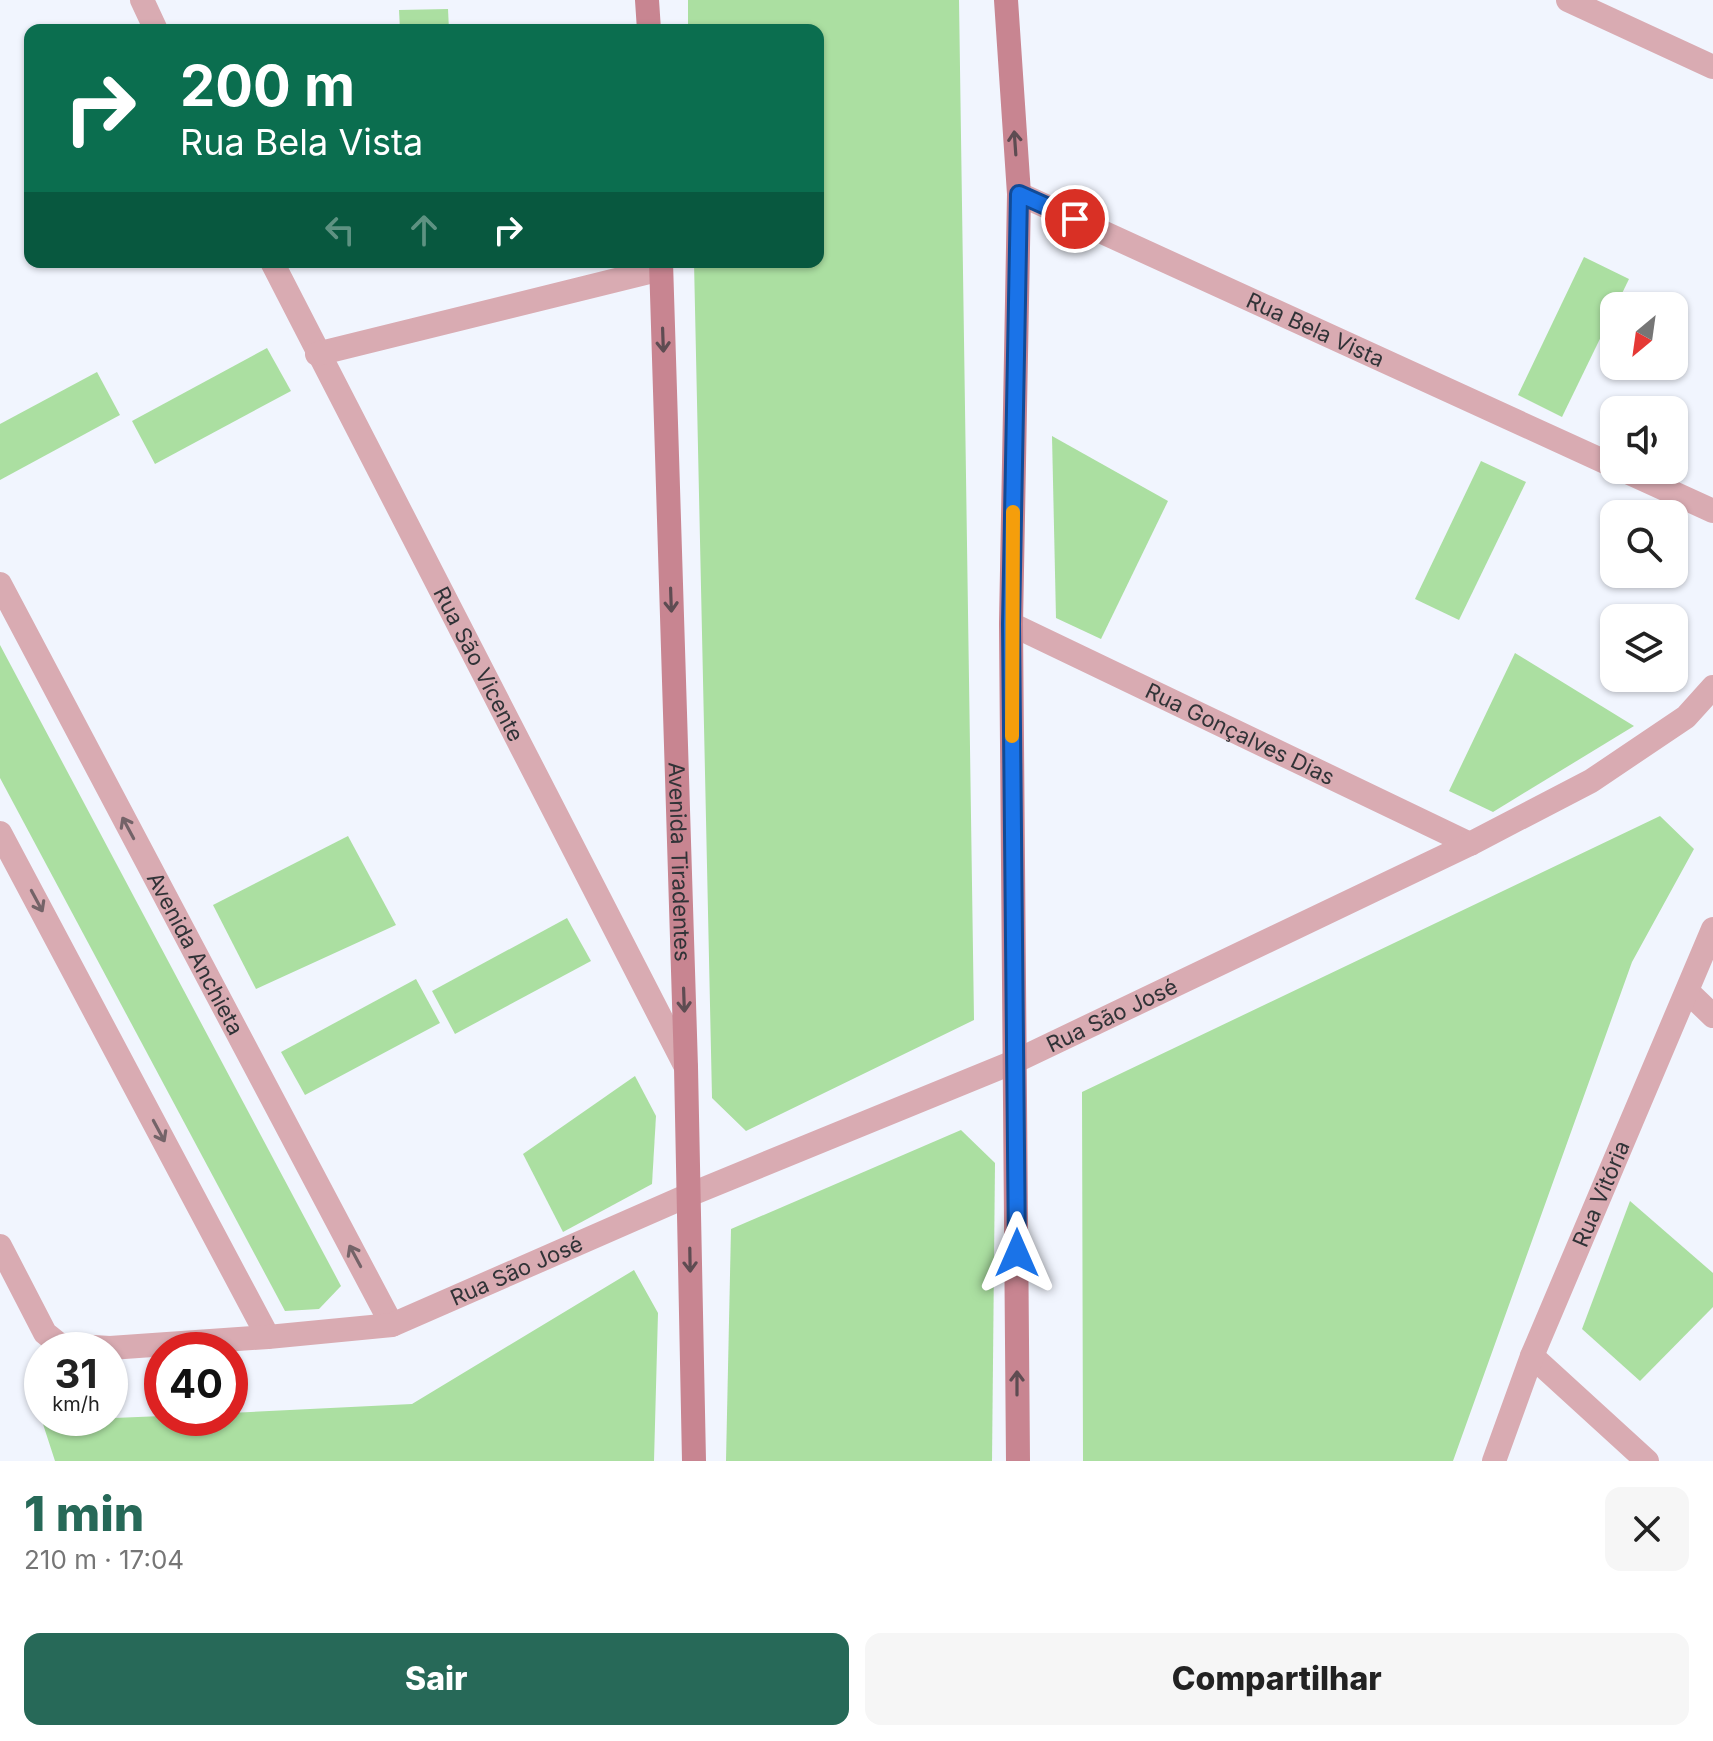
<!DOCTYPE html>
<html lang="pt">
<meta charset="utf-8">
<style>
body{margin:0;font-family:Inter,sans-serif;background:#f6f6f6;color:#222;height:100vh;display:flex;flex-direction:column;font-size:30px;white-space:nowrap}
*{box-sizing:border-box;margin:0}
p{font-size:26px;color:#767676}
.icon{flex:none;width:44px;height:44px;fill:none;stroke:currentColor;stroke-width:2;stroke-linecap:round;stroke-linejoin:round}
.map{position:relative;height:1461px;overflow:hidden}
.panel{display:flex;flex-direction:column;background:#fff;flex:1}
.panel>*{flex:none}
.hud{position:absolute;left:24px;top:24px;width:800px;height:244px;border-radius:16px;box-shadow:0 2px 6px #0004;background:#0b6e4f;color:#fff;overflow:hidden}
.needle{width:52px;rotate:209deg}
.tools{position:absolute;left:1600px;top:292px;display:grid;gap:16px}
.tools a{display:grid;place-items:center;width:88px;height:88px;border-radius:16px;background:#fff;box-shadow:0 2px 6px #0004;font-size:40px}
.speed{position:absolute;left:24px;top:1332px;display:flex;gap:16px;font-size:40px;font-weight:700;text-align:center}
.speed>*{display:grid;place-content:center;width:104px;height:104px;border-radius:50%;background:#fff;box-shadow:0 2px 6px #0004;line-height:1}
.speed small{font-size:20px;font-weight:400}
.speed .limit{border:12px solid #d22;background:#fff;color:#111}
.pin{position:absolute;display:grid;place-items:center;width:68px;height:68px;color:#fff;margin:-34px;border:4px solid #fff;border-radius:50%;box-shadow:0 2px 8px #0007}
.me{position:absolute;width:88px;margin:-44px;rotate:0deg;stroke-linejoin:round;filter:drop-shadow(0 0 6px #0008)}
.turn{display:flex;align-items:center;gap:28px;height:168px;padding:0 24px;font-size:36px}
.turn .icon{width:104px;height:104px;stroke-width:2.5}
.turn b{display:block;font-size:56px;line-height:68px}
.lanes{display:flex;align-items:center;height:76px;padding:0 24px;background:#0003;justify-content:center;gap:40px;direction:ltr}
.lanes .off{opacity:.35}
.round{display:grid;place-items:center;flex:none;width:84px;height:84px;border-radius:16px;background:#f6f6f6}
.summary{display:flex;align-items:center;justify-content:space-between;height:136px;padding:0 24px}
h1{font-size:48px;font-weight:800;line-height:60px;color:#276958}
.button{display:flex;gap:16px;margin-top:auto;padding:16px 24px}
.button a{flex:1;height:92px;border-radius:16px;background:#276958;color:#fff;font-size:32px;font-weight:800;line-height:92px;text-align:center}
.button a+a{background:#f6f6f6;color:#222}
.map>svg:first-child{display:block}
.green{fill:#abdfa1}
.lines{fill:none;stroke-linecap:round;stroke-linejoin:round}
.street{stroke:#d9abb2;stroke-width:24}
.secondary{stroke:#c88591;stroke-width:24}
.oneway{stroke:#5e4c52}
.oneway2{stroke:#746368}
.route-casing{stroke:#114b97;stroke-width:20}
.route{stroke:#1a73e8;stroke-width:14}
.slow{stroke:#f59e0b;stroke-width:14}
.labels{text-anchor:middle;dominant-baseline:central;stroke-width:6;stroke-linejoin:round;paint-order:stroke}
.street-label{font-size:22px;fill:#313337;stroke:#fff}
</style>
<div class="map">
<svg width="1713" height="1461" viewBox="0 0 1713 1461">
<rect width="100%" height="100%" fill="#f1f5fe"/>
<g class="green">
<path d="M688,0H959L974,1020L746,1131L712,1098L694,262H818V30H688Z"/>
<path d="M448,9L449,30H400L399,10Z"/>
<path d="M1584,257L1629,279L1562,417L1518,395Z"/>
<path d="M267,348L291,391L155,464L132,421Z"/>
<path d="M97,372L120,415L0,480V424Z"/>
<path d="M1052,436L1168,501L1101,639L1056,618Z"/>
<path d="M1481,461L1526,482L1459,620L1415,599Z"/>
<path d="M0,645L341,1286L319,1309L285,1311L0,778Z"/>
<path d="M1515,653L1634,726L1493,812L1449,791Z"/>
<path d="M1660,816L1694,849L1632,962L1453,1461H1083L1082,1092Z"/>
<path d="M348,836L396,925L256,989L213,905Z"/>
<path d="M567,918L591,961L455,1034L432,991Z"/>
<path d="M416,979L440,1023L305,1095L281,1052Z"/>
<path d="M635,1076L656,1116L652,1184L563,1232L523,1154Z"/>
<path d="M961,1130L995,1163L992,1461H726L731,1229Z"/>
<path d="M1630,1201L1713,1273V1307L1640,1381L1582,1329Z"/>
<path d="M634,1270L658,1313L654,1461H55L42,1421L162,1416V1418H230V1413L412,1404Z"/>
</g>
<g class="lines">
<g class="street">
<path d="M142,0L156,30"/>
<path d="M1568,0L1713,67"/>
<path id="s1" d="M1019,194L1614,466"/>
<path id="s2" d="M272,262L686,1067"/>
<path d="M317,354L661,269"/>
<path d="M1623,470L1713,511"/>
<path id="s3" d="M0,584L392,1325"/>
<path id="s4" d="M1011,624L1470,844"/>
<path d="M0,833L268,1337"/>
<path d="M1688,992L1713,1016"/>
<path id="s5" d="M0,1246L45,1333L60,1345L110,1348L268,1337L392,1325L689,1195L1016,1061L1470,844L1591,781L1686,717L1713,687"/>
<path d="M1532,1356L1647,1461"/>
<path id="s6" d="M1494,1461L1532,1356L1713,929"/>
</g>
<g class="secondary">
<path d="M647,0L649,30"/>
<path d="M1006,0L1019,194L1011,624L1018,1461"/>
<path id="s7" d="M661,262L686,1067L694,1461"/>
</g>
</g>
<defs><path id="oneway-shaft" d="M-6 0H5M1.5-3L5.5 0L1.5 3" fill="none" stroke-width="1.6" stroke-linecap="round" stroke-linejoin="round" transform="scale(2)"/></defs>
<g class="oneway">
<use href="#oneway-shaft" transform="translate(1015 143) rotate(-94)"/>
<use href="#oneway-shaft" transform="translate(663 340) rotate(88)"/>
<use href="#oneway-shaft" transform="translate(671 600) rotate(88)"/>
<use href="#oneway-shaft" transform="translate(684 1000) rotate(88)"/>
<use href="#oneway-shaft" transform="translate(690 1260) rotate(89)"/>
<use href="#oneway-shaft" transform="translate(1017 1383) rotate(-90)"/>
</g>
<g class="oneway2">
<use href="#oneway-shaft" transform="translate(128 828) rotate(-118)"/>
<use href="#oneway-shaft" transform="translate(37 901) rotate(62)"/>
<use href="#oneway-shaft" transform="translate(159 1131) rotate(62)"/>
<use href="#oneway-shaft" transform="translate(355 1256) rotate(-118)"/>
</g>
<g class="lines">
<defs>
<path id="route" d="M1017,1253L1011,624L1019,194L1075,219"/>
</defs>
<use href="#route" class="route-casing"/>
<use href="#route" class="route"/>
<path class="slow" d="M1012,736L1013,512"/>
</g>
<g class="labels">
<g class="street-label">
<text stroke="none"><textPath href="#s1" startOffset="326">Rua Bela Vista</textPath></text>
<text stroke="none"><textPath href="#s2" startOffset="452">Rua São Vicente</textPath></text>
<text stroke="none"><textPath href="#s4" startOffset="254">Rua Gonçalves Dias</textPath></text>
<text stroke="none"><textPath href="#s7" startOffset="600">Avenida Tiradentes</textPath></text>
<text stroke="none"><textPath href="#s3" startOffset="418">Avenida Anchieta</textPath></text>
<text stroke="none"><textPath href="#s5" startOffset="1234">Rua São José</textPath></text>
<text stroke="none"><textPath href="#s6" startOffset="288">Rua Vitória</textPath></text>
<text stroke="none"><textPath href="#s5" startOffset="586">Rua São José</textPath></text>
</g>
</g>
</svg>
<div class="tools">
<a><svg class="needle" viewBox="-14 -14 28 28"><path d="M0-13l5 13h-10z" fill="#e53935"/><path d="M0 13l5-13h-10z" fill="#767676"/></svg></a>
<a><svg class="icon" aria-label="sound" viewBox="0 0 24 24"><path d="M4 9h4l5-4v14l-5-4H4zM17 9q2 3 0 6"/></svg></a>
<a><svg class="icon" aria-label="search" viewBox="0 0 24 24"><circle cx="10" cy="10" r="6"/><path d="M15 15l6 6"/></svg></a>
<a><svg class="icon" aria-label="layers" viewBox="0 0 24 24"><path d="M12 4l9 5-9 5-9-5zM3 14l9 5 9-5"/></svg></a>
</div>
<div class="speed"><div>31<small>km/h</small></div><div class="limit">40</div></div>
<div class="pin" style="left:1075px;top:219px;background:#d93025"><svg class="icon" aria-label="arrive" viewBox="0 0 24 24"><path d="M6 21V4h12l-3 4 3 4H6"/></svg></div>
<svg class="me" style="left:1017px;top:1253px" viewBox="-20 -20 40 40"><path d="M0-17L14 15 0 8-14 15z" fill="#1a73e8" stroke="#fff" stroke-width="4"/></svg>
<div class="hud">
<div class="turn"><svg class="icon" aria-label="right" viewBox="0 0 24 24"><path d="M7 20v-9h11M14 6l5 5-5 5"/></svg><div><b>200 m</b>Rua Bela Vista</div></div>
<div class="lanes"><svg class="icon off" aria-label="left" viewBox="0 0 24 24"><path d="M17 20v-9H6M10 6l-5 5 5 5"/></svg><svg class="icon off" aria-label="ahead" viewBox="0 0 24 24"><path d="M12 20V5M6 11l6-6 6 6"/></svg><svg class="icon" aria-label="right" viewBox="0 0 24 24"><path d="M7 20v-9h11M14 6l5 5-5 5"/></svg></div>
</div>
</div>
<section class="panel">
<div class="summary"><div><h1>1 min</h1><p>210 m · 17:04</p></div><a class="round"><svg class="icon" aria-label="close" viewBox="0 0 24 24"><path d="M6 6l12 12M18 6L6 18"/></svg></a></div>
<div class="button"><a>Sair</a><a>Compartilhar</a></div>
</section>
